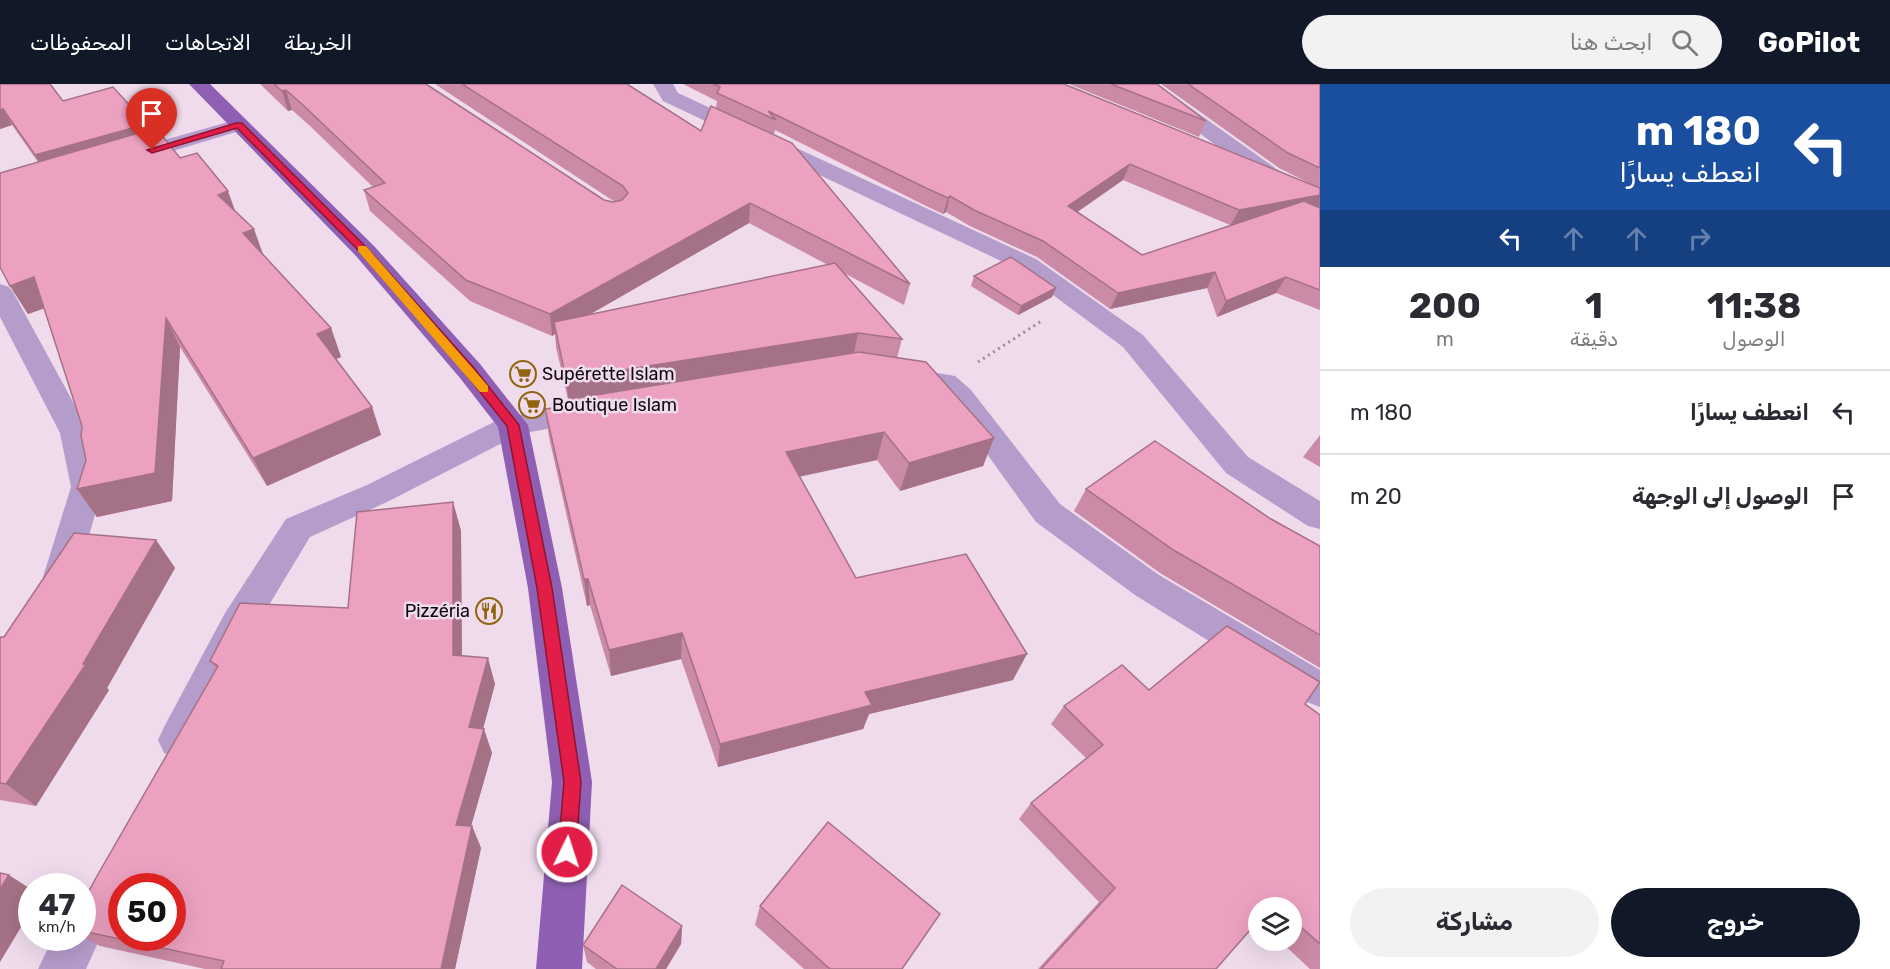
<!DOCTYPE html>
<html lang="ar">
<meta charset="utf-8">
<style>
body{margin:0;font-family:Rubik,Cairo,sans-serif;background:#f2f2f3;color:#2b2b33;direction:rtl;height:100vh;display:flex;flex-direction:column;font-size:22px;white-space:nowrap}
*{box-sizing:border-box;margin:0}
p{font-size:20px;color:#7c7c81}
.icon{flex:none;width:33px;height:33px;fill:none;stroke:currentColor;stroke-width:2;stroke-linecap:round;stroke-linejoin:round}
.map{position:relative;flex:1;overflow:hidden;direction:ltr}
.sheet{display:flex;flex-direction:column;background:#fff;width:570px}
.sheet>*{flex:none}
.guide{background:#1a4fa0;color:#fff;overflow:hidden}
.tools{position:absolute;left:1248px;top:813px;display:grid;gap:12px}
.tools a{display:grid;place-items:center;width:54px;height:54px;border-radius:50%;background:#fff;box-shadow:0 6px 24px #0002;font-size:30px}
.speed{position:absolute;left:18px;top:789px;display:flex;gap:12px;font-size:30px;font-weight:700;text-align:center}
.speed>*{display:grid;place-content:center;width:78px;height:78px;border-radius:50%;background:#fff;box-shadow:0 6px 24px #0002;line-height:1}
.speed small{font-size:15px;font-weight:400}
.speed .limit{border:9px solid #d22;background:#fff;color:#111}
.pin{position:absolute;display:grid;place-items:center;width:51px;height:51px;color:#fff;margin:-62px -26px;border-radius:50% 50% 50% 0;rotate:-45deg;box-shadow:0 0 6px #0007}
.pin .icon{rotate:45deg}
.me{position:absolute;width:66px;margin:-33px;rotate:4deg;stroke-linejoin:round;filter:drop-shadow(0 0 4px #0008)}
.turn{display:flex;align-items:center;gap:21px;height:126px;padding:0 30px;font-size:27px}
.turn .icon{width:78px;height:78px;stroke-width:2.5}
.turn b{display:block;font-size:42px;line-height:51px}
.lanes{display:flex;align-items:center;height:57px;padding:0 30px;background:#0003;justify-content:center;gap:30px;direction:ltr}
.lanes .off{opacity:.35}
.eta{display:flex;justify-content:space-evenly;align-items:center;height:102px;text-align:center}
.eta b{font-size:36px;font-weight:700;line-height:42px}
.button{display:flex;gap:12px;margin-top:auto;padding:12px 30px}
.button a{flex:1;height:69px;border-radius:36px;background:#111827;color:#fff;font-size:24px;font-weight:700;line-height:69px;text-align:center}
.button a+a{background:#f2f2f3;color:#2b2b33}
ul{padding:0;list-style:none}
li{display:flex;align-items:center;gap:18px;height:84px;padding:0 30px;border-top:2px solid #e1e1e2}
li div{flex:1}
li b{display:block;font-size:22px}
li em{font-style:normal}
header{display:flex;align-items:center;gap:36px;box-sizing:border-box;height:84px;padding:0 30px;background:#111827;color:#fff}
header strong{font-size:28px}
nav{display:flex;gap:33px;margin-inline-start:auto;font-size:21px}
.search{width:420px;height:54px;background:#f2f2f3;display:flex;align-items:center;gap:15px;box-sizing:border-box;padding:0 21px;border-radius:33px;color:#7c7c81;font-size:22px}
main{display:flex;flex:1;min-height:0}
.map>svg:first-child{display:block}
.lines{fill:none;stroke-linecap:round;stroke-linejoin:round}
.path{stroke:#9a8b98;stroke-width:3;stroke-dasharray:2 4;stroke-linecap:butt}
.minor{fill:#b59dcb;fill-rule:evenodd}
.major{fill:#8e5fb3;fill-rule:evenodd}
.wall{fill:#cb8aa6;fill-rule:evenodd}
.shaded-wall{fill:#a57187}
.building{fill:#eca1c1;stroke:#a57187;stroke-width:1.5;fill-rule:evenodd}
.route{fill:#e11d48;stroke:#92132f;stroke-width:1.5}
.slow{fill:#f59e0b}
.labels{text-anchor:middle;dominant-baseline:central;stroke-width:5;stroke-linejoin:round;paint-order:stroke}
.poi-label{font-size:18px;fill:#0f090f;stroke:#efdbec;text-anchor:start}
</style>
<header>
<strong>GoPilot</strong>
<div class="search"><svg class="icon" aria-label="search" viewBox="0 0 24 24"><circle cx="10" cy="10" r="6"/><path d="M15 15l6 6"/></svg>ابحث هنا</div>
<nav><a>الخريطة</a><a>الاتجاهات</a><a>المحفوظات</a></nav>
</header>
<main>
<section class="sheet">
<div class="guide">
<div class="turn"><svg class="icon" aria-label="left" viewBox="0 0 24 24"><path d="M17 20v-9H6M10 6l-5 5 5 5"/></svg><div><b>180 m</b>انعطف يسارًا</div></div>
<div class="lanes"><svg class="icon" aria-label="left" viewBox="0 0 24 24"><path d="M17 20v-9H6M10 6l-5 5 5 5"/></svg><svg class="icon off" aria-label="ahead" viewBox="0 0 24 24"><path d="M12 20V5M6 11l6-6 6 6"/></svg><svg class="icon off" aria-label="ahead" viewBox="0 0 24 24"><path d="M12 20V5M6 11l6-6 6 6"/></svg><svg class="icon off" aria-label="right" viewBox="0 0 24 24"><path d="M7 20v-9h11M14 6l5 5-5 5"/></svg></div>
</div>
<div class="eta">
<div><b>11:38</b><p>الوصول</p></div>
<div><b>1</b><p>دقيقة</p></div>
<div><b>200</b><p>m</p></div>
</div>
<ul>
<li><svg class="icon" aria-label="left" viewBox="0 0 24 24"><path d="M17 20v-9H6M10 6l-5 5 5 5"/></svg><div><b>انعطف يسارًا</b></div><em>180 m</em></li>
<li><svg class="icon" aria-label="arrive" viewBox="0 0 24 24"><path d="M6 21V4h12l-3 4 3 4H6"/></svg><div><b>الوصول إلى الوجهة</b></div><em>20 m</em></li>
</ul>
<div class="button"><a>خروج</a><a>مشاركة</a></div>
</section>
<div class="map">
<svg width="1320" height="885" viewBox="0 0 1320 885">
<rect width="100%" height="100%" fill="#efdbec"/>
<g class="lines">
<path class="path" d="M978,278L1043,236"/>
<g class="minor">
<path d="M653,0H673L678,9L1036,175L1143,251L1248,373L1320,417V445L1308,442L1226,389L1123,263L1018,185L663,17Z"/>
<path d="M1134,0H1157L1278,86L1320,105V121L1262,96Z"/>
<path d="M239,35L246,37L249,41L246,45L126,81L118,79L115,74L118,69Z"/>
<path d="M0,200L9,203L13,208L90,349L103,403L77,493L72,503L60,507L48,503L43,493L71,403L60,349L0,233Z"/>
<path d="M902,283L955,292L971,306L1060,420L1159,491L1320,586V623L1307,618L1135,511L1036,438L951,320L936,307L892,299L888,292L892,285Z"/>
<path d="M590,318L600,321L605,328L600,335L520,350L389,417L310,453L251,551L192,669L178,674L164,669L158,656L164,643L225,529L286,435L367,401L502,334Z"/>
<path d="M82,834L93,838L100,854L86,885H38L53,854H82Z"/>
</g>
<path class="major" d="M189,0H210L374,162L480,280L528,341L562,504L592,698L582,885H536L552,698L528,504L498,343L460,294L356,172Z"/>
</g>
<g class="wall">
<path d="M0,0L63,17L150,45L235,128L263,171L331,244L341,273L335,275L372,323L381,351L267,402L180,263L172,417L97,433L77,405L86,376L82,342L44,224L28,230L10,202L38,78L12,41L0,45Z"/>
<path d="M260,0H426L604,116L613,118H615L435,0H627L701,47L716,24L717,17L683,0H1064L1319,104L1279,84L1161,0H1320V226L1276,209L1217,233L1207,204L1110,225L1037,173L970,142L946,128L943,130L922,120L775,46L774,51L910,200L904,221L844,189L902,255L897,274L994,354L983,382L900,407L877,376L799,393L856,494L1013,596L869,630L863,645L718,683L681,575L611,592L590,521L587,522L549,353L545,325L572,322L571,319L569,320L556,263L555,250L552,252L470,217L370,127L364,106L373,103L310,42L292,26L288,27ZM1123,96L1230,141L1142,171L1077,128ZM749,139L828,181L590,230Z"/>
<path d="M1069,0H1157L1206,37L1199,53Z"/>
<path d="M974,192L1052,213L1018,231L971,202Z"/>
<path d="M1320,351V383L1303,373Z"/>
<path d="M1086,405L1271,435L1320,462V584L1160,489L1074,427Z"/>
<path d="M453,418L461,447L462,571L495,600L483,645L492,669L471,742H472L481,764L455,885H205L100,862L82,852V820L216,586L210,577L348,524Z"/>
<path d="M156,456L175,484L107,604L109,606L36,722L0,716V555Z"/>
<path d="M1149,606L1305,620L1320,631V885H1310L1279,856H1292V824H1258V838L1216,885H1038L1099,818L1019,735L1031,719L1086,674L1051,640L1064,622Z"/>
<path d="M760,822L902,885H804L755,841Z"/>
<path d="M682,842L681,860L666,885H596L587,878L583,861Z"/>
</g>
<g class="shaded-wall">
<path d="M286,6L292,26L288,27L282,7Z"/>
<path d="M3,25L12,41L0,45V26Z"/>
<path d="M147,40L155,57L44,88L35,71Z"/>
<path d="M1130,80L1123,96L1063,138L1068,122Z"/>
<path d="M228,107L238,135L218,111Z"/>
<path d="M1320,111V125L1230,142L1239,126Z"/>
<path d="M950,112L946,128L943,130L948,114Z"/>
<path d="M750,119L749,139L556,250L554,238L555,250L552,252L550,230Z"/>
<path d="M254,145L264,173L243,149Z"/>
<path d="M1215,188L1207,204L1110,225L1118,209Z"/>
<path d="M34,193L51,222L28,230L10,202Z"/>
<path d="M1286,193L1276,209L1217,233L1226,217Z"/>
<path d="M1056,204L1052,213L1018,231L1021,222Z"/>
<path d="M166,234L180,263L172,417L97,433L77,405Z"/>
<path d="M331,244L341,273L327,279L317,250Z"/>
<path d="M858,249L853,274L571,315V319L569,320L566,295Z"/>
<path d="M372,323L381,351L267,402L253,374Z"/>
<path d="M884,348L877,376L782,396L786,368Z"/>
<path d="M994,354L983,382L900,407L909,379Z"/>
<path d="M453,418L461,447L462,597L453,571Z"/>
<path d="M156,456L175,484L107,604L109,606L36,722L6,700L83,580Z"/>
<path d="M584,495H588L590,521L587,522Z"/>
<path d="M682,549L681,575L611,592L609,566Z"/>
<path d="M1027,570L1013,596L869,630L863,645L718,683L720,660L865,608Z"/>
<path d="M488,574L495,600L477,667L469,643Z"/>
<path d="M484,645L492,669L465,763L456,741Z"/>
<path d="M472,742L481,764L455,885H441Z"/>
<path d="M9,791L32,806V825L0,878V805Z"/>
<path d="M682,842L681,860L666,885H656Z"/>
</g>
<g class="building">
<path d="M0,0H50L63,17L113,3L147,40L35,71L3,25L0,26Z"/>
<path d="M274,0H426L604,116L613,118L622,116L628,109L623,102L462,0H627L701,47L711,22L792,59L910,200L750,119L550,230L466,196L364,106L385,99L304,22L286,6L282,7Z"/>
<path d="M713,0H1064L1320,104V111L1239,126L1130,80L1068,122L1142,171L1304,117L1320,124V206L1286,193L1226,217L1215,188L1118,209L1043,157L974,126L950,112L948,114L926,104L768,27L776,36L717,9L720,3Z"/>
<path d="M1111,0H1157L1206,37Z"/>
<path d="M1188,0H1320V84L1288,69Z"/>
<path d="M156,44L180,74L197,69L228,107L218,111L254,145L243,149L331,244L317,250L372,323L253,374L166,234L155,389L77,405L86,376L81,352L82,342L34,193L10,202L0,183V89Z"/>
<path d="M1011,173L1056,204L1021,222L974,192Z"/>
<path d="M835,179L902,255L858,249L566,295L554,238Z"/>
<path d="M859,268L926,278L994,354L909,379L884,348L786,368L856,494L966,470L1027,570L865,608L872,621L720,660L682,549L609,566L588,495H584L545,325L572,322L571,315Z"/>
<path d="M1155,357L1271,435L1320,462V551L1175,467L1086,405Z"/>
<path d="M453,418V571L488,574L469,643L484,645L456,741L472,742L441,885H221L224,877L82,847V820L97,792L218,582L210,577L240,519L348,524L357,428ZM122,802H172V854H122Z"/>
<path d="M74,449L156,456L83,580H86L6,700L0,699V555L1,553H4Z"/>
<path d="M1227,542L1320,598L1305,620L1320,631V860L1292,835V824H1279L1274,819L1270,824H1258V837L1216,885H1041L1115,804L1031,719L1103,661L1064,622L1122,581L1149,606Z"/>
<path d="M828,738L940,830L902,885H830L760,822Z"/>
<path d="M0,789L9,791L0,805Z"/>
<path d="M622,801L682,842L656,885H617L583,861Z"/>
</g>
<path class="route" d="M236,39H242L368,165L474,284L519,341L552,504L581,698L576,768L574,774L567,777L561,774L558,768L564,698L537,504L507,342L465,289L361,169L237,44L152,69L147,66Z"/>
<path class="slow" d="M358,162H366L488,302V308H480L358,167Z"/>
<defs>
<symbol id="supermarket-ring" viewBox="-11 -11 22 22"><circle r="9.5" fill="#efdbec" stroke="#90650d" stroke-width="1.5"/><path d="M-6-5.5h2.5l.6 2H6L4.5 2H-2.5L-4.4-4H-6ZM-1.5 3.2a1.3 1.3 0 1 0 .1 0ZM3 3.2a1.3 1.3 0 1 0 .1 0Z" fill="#90650d"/></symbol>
<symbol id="restaurant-ring" viewBox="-11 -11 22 22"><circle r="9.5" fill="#efdbec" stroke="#90650d" stroke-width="1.5"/><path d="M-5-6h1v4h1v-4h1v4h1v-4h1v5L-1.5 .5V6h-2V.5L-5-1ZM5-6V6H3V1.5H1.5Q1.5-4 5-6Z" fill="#90650d"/></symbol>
</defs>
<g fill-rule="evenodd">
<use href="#supermarket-ring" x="508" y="275" width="30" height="30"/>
<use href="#supermarket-ring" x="517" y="306" width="30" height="30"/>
<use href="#restaurant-ring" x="474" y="512" width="30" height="30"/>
</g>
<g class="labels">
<g class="poi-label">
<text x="542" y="290">Supérette Islam</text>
<text x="552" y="321">Boutique Islam</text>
<text x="470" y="527" text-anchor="end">Pizzéria</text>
</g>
</g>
</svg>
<div class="tools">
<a><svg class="icon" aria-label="layers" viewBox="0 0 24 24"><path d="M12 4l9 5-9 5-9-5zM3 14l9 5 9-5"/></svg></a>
</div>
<div class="speed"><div>47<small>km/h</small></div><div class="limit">50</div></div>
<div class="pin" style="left:152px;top:66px;background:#d93025"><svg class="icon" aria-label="arrive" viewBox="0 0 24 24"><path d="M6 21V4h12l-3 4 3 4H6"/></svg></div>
<svg class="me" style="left:567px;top:768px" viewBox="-20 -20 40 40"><circle r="17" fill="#e11d48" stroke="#fff" stroke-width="3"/><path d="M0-11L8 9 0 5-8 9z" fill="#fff"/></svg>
</div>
</main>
